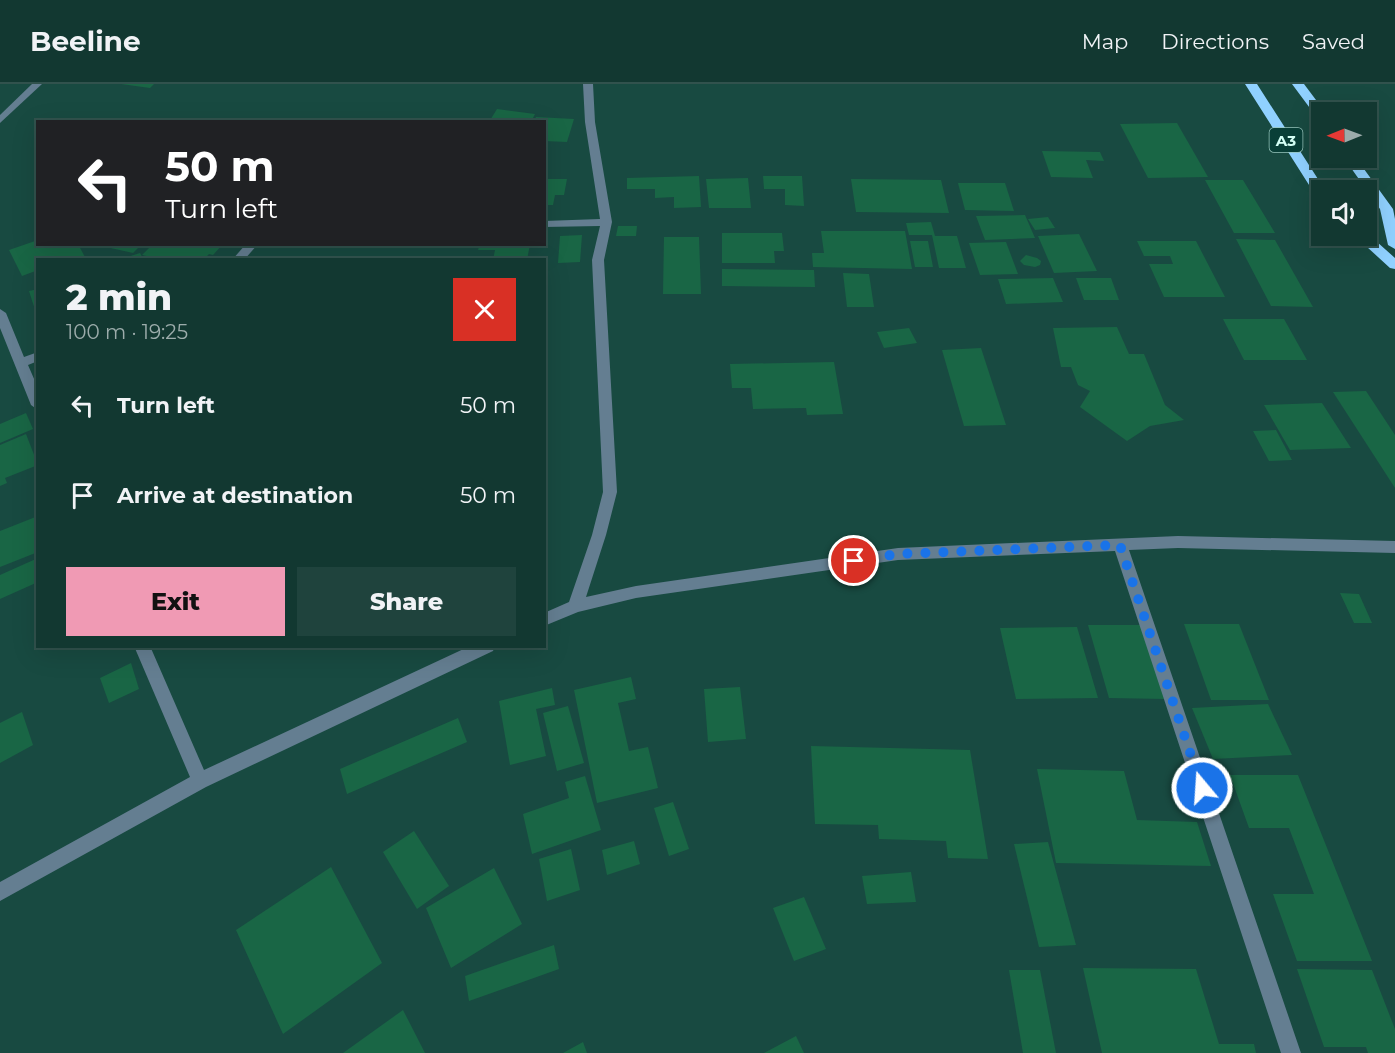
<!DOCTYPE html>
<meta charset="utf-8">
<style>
body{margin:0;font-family:Montserrat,sans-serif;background:#1f433d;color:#f1f3f6;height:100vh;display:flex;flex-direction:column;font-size:22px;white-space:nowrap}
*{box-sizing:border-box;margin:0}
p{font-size:20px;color:#9cacab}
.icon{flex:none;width:33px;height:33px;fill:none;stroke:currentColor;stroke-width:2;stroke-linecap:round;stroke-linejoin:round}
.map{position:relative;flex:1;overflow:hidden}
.sheet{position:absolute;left:36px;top:174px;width:510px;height:390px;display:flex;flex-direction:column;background:#123831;border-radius:0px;box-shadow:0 6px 24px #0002,0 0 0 2px #31524d}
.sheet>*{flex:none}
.banner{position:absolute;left:36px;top:36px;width:510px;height:126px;border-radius:0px;box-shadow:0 6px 24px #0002,0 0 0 2px #31524d;background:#202124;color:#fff;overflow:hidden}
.needle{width:39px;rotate:269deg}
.tools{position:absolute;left:1311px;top:18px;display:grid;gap:12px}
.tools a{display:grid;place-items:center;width:66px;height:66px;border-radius:0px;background:#123831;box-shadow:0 6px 24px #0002,0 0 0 2px #31524d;font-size:30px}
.pin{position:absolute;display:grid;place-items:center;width:51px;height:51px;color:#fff;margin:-26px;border:3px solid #fff;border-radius:50%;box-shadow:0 2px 6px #0007}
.me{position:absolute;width:66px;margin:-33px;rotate:342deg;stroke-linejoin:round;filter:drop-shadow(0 0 4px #0008)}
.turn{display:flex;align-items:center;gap:21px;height:126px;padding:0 30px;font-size:27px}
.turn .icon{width:78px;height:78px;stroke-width:2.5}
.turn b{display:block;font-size:42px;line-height:51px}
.round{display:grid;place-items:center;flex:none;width:63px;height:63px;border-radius:0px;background:#1f433d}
.head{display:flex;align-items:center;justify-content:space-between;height:102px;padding:0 30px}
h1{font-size:36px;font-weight:800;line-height:45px}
.cta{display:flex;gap:12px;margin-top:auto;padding:12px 30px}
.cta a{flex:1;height:69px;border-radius:0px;background:#f09ab4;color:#111;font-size:24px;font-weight:800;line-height:69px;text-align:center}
.cta a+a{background:#1f433d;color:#f1f3f6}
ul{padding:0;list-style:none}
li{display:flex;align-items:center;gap:18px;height:90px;padding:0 30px}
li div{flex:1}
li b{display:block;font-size:22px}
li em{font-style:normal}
header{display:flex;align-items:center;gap:36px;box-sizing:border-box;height:84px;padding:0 30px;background:#123831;border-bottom:2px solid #31524d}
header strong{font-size:28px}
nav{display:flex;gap:33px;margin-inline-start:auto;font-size:21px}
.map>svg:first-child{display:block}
.building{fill:#196645}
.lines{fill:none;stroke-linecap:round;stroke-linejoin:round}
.street{fill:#647e91;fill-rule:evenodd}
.highway{fill:#90d1ff;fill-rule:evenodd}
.route{stroke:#1a73e8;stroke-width:10;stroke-dasharray:0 18}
.labels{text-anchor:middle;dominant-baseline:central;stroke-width:4.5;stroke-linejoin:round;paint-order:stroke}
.shield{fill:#093f37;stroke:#97c5bc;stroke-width:1.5}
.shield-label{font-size:15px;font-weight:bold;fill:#d4fff5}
</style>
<header>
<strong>Beeline</strong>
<nav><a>Map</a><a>Directions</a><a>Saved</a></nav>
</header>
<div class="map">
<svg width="1395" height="969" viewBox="0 0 1395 969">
<rect width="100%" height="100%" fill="#184a41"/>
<g class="building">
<path d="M121,0H154L150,4Z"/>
<path d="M497,25L535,30L531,38H489Z"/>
<path d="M536,33L574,35L567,58L544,57V38H534Z"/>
<path d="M1177,39L1208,93L1148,94L1120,40Z"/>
<path d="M1042,67L1100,68L1104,77L1086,76L1093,94L1051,93Z"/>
<path d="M699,92L701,123L674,124V113L655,114V105H627V94Z"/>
<path d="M763,92H802L804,122L785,121V105H764Z"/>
<path d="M748,94L751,124H709L706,95Z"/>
<path d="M544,95H567L564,111H555L553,121H544Z"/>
<path d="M851,95L941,96L949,129L856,128Z"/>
<path d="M1205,96H1243L1275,149H1234Z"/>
<path d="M958,99H1005L1014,127L965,126Z"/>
<path d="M1025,131L1035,154L985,156L976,132Z"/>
<path d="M1048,133L1055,144L1035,146L1028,135Z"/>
<path d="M931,138L935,152H957L966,184H939L932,151H909L906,139Z"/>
<path d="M618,142H637L636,152H616Z"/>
<path d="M821,147H905L912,185L813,183L812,169H824Z"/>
<path d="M722,149H782L784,167H774L775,179H722Z"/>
<path d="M1079,150L1097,187L1054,189L1038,152Z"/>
<path d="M582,151L580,178L558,179L560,152Z"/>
<path d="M664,153H699L701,210H663Z"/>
<path d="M1236,155L1275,156L1313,223L1271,222Z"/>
<path d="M38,156V160H78L86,175L38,176V186L22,192L9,166Z"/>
<path d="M910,157H928L933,183H915Z"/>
<path d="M1137,157H1196L1225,213H1164L1149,180H1173L1170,172H1144Z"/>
<path d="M1006,158L1018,190L980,191L969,159Z"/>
<path d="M109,160H142L133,169L106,163Z"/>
<path d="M153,160H223L213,171L209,170L203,176H164L142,171Z"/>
<path d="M480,160H530L527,176H493L495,166H478Z"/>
<path d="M140,169L144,176H121V175Z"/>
<path d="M1026,171L1037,174L1041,177L1040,181L1035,183L1024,181L1020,177Z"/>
<path d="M722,185L814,186L815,203L722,202Z"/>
<path d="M843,189L869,190L874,223H847Z"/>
<path d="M1053,194L1063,218L1006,220L998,195Z"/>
<path d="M1076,194H1111L1119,216H1084Z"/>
<path d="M38,205V232H37L29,207Z"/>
<path d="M1223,235H1284L1307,276H1244Z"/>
<path d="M1117,243L1129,270H1144L1165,321L1184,336L1150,342L1127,357L1080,323L1090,307L1078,301L1071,283H1061L1053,244Z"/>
<path d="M909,244L917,259L884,264L877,248Z"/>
<path d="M981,264L1006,341L964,342L942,266Z"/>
<path d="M834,278L843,330L807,331L806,324L753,325L751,304H732L730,280Z"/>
<path d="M1366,307L1395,351V404L1333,308Z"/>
<path d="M1322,319L1351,364L1290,366L1264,321Z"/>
<path d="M26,329L33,345L0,359V340Z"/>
<path d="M1276,346L1292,376L1269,377L1253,347Z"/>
<path d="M26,350L38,381L5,394L7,399L0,402V361Z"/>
<path d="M38,432V468L0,483V447Z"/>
<path d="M38,474V498L0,515V491Z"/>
<path d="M1340,509L1359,510L1372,539H1354Z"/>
<path d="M1184,540H1239L1269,616H1211Z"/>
<path d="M1088,541H1143L1166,615L1109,614Z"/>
<path d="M1077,543L1098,614L1016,615L1000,544Z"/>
<path d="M131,579L139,605L109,619L100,594Z"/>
<path d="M631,593L636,615L618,619L629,667L648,663L658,704L597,719L574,606Z"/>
<path d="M740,603L746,655L708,658L704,605Z"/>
<path d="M552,604L555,621L536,625L546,672L510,681L499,617Z"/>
<path d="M1268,620L1292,671L1213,675L1192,624Z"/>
<path d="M568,622L584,679L557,687L543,629Z"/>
<path d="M22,628L33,661L0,679V639Z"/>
<path d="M458,634L467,658L347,710L340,685Z"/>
<path d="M811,662L970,666L988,775L948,774L946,757L879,755L878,741L815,740Z"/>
<path d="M1037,685L1124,687L1137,736L1197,738L1211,782L1056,779Z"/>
<path d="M1230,691H1298L1372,877H1297L1273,810H1314L1289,744H1249Z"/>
<path d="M585,692L601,746L532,770L523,730L569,714L565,698Z"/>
<path d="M673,718L689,765L669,772L654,724Z"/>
<path d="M414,747L449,802L417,825L383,768Z"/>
<path d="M634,757L640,780L607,791L602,766Z"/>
<path d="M1048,758L1076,861L1039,863L1014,760Z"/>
<path d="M571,765L580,806L547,817L539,775Z"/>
<path d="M331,783L382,879L283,950L236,846Z"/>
<path d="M494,784L522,840L451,884L426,824Z"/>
<path d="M911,788L916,818L867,820L862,792Z"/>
<path d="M804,813L826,865L794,877L773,824Z"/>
<path d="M554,861L559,885L469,917L465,892Z"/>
<path d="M1083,884L1196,885L1219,960H1254L1256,969H1102Z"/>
<path d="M1297,885L1372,886L1395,945V969H1368L1366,963H1324Z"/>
<path d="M1009,886H1040L1056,969H1023Z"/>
<path d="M403,926L425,969H343Z"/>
<path d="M796,952L804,969H764Z"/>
<path d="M583,958L587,969H563Z"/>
</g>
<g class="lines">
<g class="street">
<path d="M32,0H42L0,39V31Z"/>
<path d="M583,0H593L595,38L612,138L604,176L617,408L606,451L586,513L636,502L898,464L1178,452L1395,457V469L1178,464L1129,466L1301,969H1281L1115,467L898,476L636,514L578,528L544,542V529L569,518L592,451L603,408L592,176L600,142L544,143V137L600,135L585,38Z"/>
<path d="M246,160H258L244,176H232Z"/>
<path d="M0,225L6,229L24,273L38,268V277L28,281L38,304V326L31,321L0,244Z"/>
<path d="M134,562H150L204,686L470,562H495L493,567L206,703L0,817V798L190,693Z"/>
</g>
<g class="highway">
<path d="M1245,0H1257L1325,106H1322V116L1316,112Z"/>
<path d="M1292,0H1304L1325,28H1322V36L1318,35Z"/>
<path d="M1344,74H1356L1393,125L1395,135V165L1388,161L1380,125Z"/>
<path d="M1367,149L1395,174V185L1390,184L1355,152H1366Z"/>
</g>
</g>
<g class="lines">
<path class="route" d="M854,477L898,470L1120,461L1202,704"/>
</g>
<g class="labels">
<rect class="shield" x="1269.5" y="44" width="33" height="24" rx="4.5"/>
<g class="shield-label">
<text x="1286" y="56">A3</text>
</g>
</g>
</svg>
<div class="tools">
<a><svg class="needle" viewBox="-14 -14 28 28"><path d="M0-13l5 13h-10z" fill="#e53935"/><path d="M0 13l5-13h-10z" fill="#9cacab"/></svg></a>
<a><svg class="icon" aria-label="sound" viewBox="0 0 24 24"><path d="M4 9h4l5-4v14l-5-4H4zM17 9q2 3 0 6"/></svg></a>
</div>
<div class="pin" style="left:854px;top:477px;background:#d93025"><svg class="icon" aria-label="arrive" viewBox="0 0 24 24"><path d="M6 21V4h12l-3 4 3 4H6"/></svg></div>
<svg class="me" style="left:1202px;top:704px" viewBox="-20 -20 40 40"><circle r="17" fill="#1a73e8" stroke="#fff" stroke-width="3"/><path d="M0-11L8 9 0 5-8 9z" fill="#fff"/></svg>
<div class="banner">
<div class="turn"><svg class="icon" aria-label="left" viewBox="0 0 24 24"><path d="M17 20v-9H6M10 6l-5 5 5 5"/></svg><div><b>50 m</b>Turn left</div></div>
</div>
<section class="sheet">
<div class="head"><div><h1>2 min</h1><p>100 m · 19:25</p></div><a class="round" style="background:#d93025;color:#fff"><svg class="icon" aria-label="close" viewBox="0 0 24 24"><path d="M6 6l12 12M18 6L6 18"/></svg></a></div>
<ul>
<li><svg class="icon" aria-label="left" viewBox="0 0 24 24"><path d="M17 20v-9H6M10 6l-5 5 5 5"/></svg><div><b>Turn left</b></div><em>50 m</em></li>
<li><svg class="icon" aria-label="arrive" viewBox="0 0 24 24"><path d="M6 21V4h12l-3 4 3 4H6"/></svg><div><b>Arrive at destination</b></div><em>50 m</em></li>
</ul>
<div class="cta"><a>Exit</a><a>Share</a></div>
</section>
</div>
